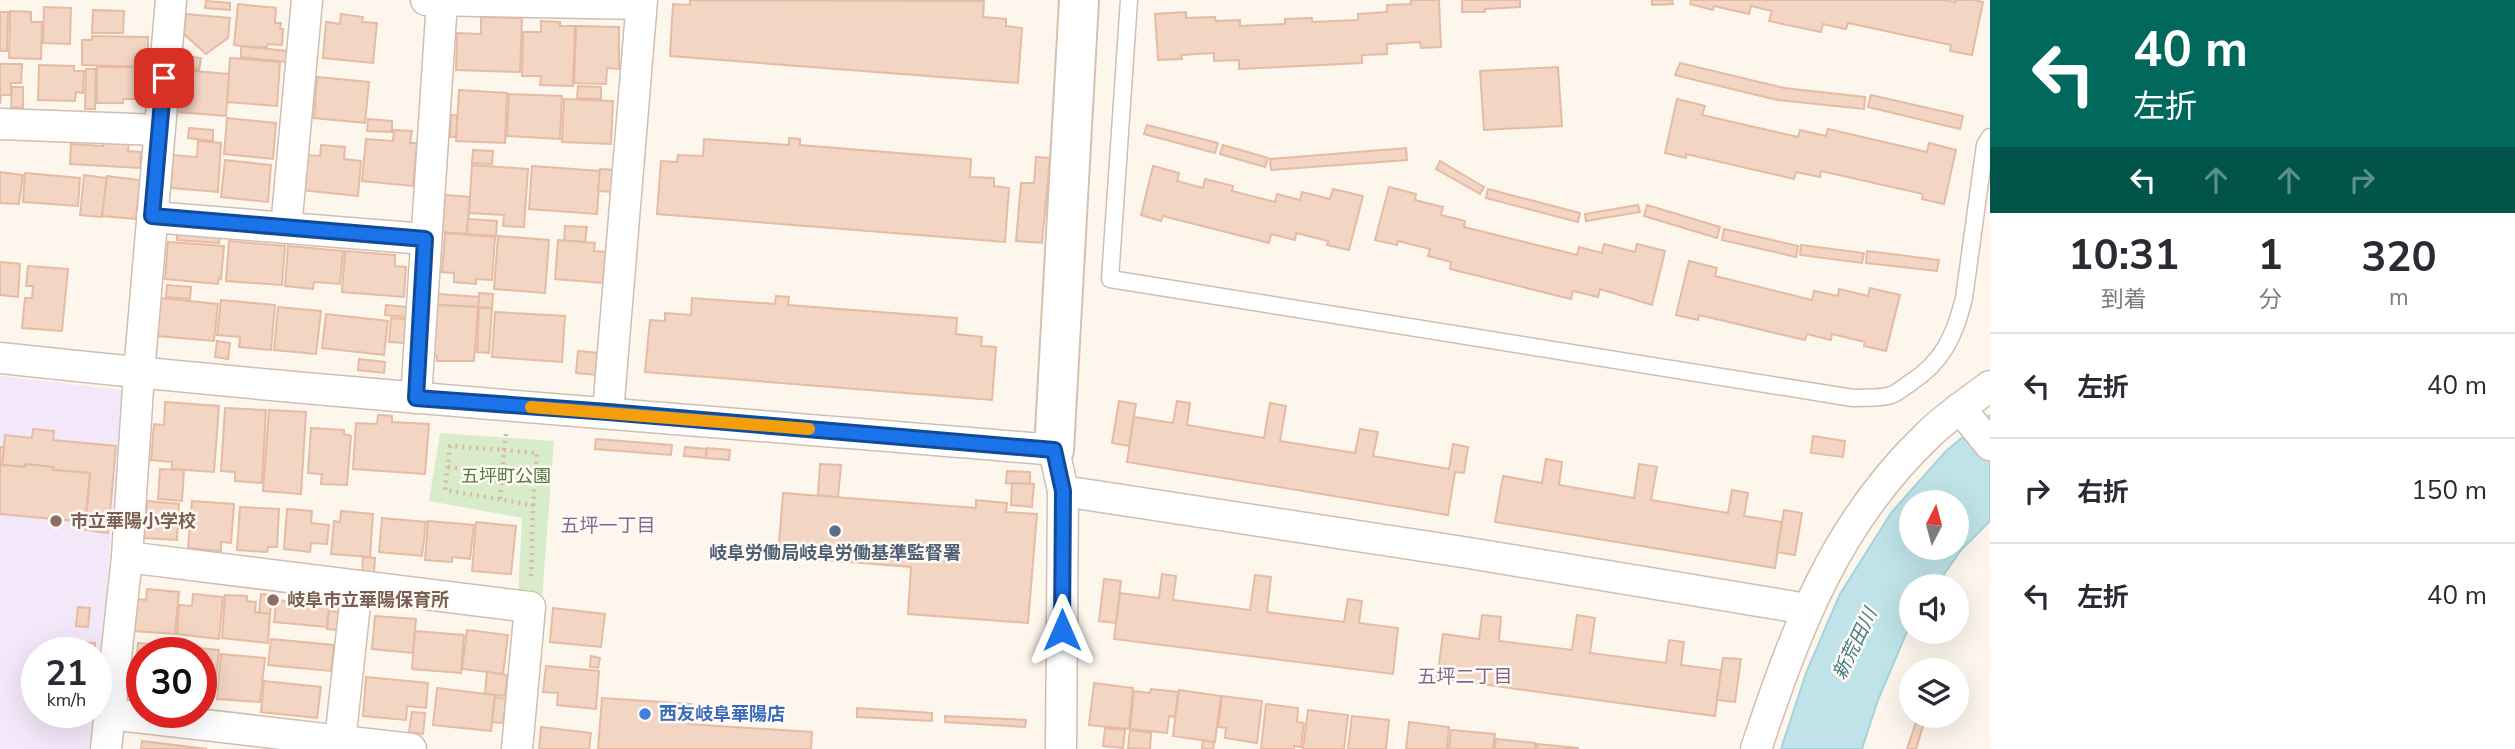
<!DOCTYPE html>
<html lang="ja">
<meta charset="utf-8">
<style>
body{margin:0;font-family:"Nunito Sans","Noto Sans JP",sans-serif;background:#f2f2f3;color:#2b2b33;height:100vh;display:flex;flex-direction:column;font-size:26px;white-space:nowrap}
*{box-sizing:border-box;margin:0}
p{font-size:23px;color:#7c7c81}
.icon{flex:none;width:38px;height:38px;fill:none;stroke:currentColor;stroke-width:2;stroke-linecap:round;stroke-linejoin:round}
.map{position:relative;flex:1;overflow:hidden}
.sheet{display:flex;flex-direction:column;background:#fff;width:525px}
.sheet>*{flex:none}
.hud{background:#00695c;color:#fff;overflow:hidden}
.needle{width:46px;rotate:6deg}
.controls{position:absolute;left:1899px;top:490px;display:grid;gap:14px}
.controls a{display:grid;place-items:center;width:70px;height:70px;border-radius:50%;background:#fff;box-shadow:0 7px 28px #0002;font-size:35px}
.speed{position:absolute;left:21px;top:637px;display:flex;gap:14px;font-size:35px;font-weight:700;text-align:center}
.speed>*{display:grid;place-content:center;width:91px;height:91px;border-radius:50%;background:#fff;box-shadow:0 7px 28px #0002;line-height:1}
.speed small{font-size:18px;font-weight:400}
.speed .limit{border:10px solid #d22;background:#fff;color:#111}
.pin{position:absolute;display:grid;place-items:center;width:60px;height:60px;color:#fff;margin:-30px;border-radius:14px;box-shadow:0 4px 10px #0006}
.me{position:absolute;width:77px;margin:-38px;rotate:0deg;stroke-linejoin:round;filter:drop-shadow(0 0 5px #0008)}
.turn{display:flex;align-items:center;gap:24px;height:147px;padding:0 28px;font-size:32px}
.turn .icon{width:91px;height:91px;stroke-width:2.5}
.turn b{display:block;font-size:49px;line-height:60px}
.lanes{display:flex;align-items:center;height:66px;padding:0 28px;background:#0003;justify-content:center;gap:35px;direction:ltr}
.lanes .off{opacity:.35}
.eta{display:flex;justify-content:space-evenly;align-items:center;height:119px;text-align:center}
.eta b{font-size:42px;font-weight:700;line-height:49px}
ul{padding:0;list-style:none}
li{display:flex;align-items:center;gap:21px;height:105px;padding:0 28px;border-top:2px solid #e1e1e2}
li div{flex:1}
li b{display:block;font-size:26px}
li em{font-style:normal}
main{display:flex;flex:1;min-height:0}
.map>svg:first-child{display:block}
.education{fill:#f3e8fa;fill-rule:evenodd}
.green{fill:#d8ecc9}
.water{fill:#bfe3e8;stroke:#a5d3da;stroke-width:2;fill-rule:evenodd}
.building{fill:#f3d5c3;stroke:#e6bba3;stroke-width:2}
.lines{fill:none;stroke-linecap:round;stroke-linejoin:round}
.lane-casing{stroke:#d1beb0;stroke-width:19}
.street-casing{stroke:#d1beb0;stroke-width:33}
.secondary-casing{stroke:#d6c0b0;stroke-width:42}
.path{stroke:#d9b8a5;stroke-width:4.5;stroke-dasharray:2 5;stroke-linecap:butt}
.lane{stroke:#fff;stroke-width:16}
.street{stroke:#fff;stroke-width:30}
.secondary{stroke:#fff;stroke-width:38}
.route-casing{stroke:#114b97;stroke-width:18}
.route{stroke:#1a73e8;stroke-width:12}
.slow{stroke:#f59e0b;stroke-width:12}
.education-dot{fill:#8d6e63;stroke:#fffaf3;stroke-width:2.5}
.service-dot{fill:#5c6f8a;stroke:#fffaf3;stroke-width:2.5}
.shop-dot{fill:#3f7fe0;stroke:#fffaf3;stroke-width:2.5}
.labels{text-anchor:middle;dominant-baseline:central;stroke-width:5;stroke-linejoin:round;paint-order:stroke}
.park-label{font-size:18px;fill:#537a41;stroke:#fffaf3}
.education-label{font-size:18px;font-weight:bold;fill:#785e54;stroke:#fffaf3;text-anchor:start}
.service-label{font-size:18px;font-weight:bold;fill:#4e5e75;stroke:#fffaf3}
.shop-label{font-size:18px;font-weight:bold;fill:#366cbe;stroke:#fffaf3;text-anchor:start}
.neighbourhood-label{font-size:19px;fill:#846695;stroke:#fffaf3}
.water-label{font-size:19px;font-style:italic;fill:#437c86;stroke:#fffaf3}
</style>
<main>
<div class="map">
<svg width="1990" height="749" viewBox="0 0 1990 749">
<rect width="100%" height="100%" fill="#fdf6ec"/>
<path class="education" d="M0,376L122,390L95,749H0ZM37,653H96V712H37Z"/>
<path class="green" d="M440,433L554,441L542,599L518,595L522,518L429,501Z"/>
<path class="water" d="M1990,415V521L1961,550L1936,586H1911V622L1878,700L1862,749H1781L1806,673L1840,594L1891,513L1946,451ZM1911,502H1956V548H1911Z"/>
<g class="building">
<path d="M690,0L984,1L983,17L1006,19V26L1022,28L1018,83L670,56L673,4L690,5Z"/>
<path d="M1411,0H1439L1441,47L1421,48L1420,42L1387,44V54L1362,55V63L1239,69V60L1214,61V53L1181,55L1182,59L1158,60L1155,14L1186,12V18L1215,17L1216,21L1240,20V26L1285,24V19L1312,18V22L1358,20V14L1387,12V5L1411,4Z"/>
<path d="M1462,0H1520V7L1485,9V12H1462Z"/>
<path d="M1652,0H1672L1673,4L1652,5Z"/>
<path d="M1691,0H1944L1955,2V0H1974L1983,2L1972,55L1950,51L1951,45L1848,23L1846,29L1823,24L1821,32L1769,21L1772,11L1751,6L1749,14L1714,6L1713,10L1690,4Z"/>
<path d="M206,1L230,3V10L205,8Z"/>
<path d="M238,4L276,8L275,23H281L280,29H283L282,45L268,44L267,47H248L234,45Z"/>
<path d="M44,7L71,8L70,44L43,43Z"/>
<path d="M93,10L124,11L123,33H92Z"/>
<path d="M10,11L31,12V22H42L41,59L9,58Z"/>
<path d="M0,12H8L7,51H0Z"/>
<path d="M186,14L230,18L228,38L206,54L184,34Z"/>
<path d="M341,14L363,17L362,22L377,23L373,63L323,58L326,22L340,24Z"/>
<path d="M481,17L522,18L520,72L456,70L457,33L481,34Z"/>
<path d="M541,21L560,22V26H575L573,86L540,85L541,76H522L523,32H541Z"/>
<path d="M576,26L619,27V69L607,68L606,84L574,83Z"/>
<path d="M92,36L148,37V67L82,65V40H92Z"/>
<path d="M241,46L287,51L286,62L241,57Z"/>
<path d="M178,55L201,58L199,70L176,68Z"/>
<path d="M230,58L280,62L277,106L227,102Z"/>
<path d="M1680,63L1784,88L1865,97L1864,109L1777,100L1687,78L1675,75Z"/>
<path d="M0,64H22L21,83H11V95H1L0,104Z"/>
<path d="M39,65L74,66V71H84L83,93L76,92L75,101L38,100Z"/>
<path d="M97,67H146L147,99H123V103H97Z"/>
<path d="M1558,67L1562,126L1484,130L1480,71Z"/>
<path d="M86,69H96L95,109H85Z"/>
<path d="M193,71L229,74L226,116L177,112L180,81L192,82Z"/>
<path d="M317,77L369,82L365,123L314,118Z"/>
<path d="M578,86L601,87V99L577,98Z"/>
<path d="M12,87H23V108L11,107Z"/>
<path d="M459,90L507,93L505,143L456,141Z"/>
<path d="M509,94L562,96L560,139L507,136Z"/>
<path d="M1871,95L1963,116L1960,129L1868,107Z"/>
<path d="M564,99L613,101L611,144L562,142Z"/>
<path d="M1677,99L1705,106L1702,115L1798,137L1800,130L1826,136L1828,129L1927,152L1929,143L1956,150L1944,204L1922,199L1923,194L1821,171L1820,177L1796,172L1794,179L1686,154V158L1665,153Z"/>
<path d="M451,115H457L456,137H450Z"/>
<path d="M227,118L276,123L273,159L224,154Z"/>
<path d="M368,119L392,121V132L367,131Z"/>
<path d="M1147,125L1218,143L1215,153L1144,134Z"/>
<path d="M189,128L213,130V141L188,138Z"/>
<path d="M394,130L412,131L410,143H417L413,186L362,181L366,139L393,141Z"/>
<path d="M789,138L800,139V145L971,159L970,177L994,178V186L1009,188L1005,242L657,214L661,161L677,162L678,155L703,156L704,139L789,145Z"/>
<path d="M103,141L129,142L128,151L141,152L140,168L70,164L71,144L103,146Z"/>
<path d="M198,141L221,143L218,192L171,188L173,155L197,157Z"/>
<path d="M321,145L345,147L344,159L361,161L358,196L301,190L304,155L320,156Z"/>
<path d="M1223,145L1268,158L1265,167L1220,154Z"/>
<path d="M1406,148L1407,160L1271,170L1270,159Z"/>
<path d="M473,150L493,151L492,164L472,163Z"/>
<path d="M1036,157L1050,158L1042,243L1016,241L1021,183H1034Z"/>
<path d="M225,160L271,165L268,202L221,197Z"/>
<path d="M1440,161L1484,187L1480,194L1436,169Z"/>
<path d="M472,165L528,169L524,227L503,226L504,215L469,213Z"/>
<path d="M532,166L600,171L597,214L529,209Z"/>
<path d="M1153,166L1179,173L1177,181L1203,188L1205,179L1233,186L1232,191L1275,202L1277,194L1300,200L1302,192L1330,199L1333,189L1363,196L1349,250L1327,245L1328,241L1296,233L1295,240L1271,234L1269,243L1163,216L1161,221L1141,215Z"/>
<path d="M600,169L616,170L614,192L598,191Z"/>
<path d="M0,172L23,175L19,204L0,203Z"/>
<path d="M25,173L80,178L78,206L23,202Z"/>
<path d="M84,175L107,178L102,217L80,215Z"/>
<path d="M107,176L140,180L136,219L102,216Z"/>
<path d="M1389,187L1416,194L1415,200L1443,207L1441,215L1465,221L1464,227L1577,255L1579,247L1602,253L1604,244L1635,252L1637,244L1665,251L1652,305L1600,289L1598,297L1573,291L1571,299L1450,269L1451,262L1428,256L1430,249L1398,241L1397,245L1375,240Z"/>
<path d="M1488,189L1580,213L1578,222L1486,198Z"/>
<path d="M445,195L470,197L467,234L442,232Z"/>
<path d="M1638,205L1640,212L1586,221L1585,214Z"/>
<path d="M1647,205L1720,227L1717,238L1644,216Z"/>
<path d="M468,219L497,221L496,236L467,234Z"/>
<path d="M565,226L587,227L585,242L564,241Z"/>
<path d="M1724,229L1798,246L1796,257L1722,240Z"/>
<path d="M445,233L495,237L492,280L476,279V284L454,282V273L442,272Z"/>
<path d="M177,234L220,237L219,243L177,240Z"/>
<path d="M498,236L549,240L545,293L494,289Z"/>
<path d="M558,240L595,243L594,251L606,252L603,283L555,279Z"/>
<path d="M229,241L285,246L282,285L226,281Z"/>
<path d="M168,242L224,246L221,279L219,278L218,284L165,279Z"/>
<path d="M1801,245L1864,253L1862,263L1800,255Z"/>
<path d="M288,246L343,251L340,284L314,282L313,289L285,286Z"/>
<path d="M345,251L395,255V266L406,267L404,297L342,292Z"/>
<path d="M1867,251L1939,260L1937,271L1866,263Z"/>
<path d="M1689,261L1717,268L1715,276L1812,300L1814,291L1838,296L1839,289L1868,296L1870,288L1900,295L1886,351L1864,346L1865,342L1832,334L1831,340L1807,334L1805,340L1699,315L1698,320L1676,315Z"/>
<path d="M0,262L20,264L18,297L0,295Z"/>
<path d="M28,266L68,269L62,331L22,328L25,298H32L33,286H26Z"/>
<path d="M167,285L191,287L190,299L166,297Z"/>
<path d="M479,293L493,294L492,308L478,307Z"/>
<path d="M438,294L479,297L478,307L437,305Z"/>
<path d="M776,296L789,297L788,305L957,318L956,334L982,337L981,346L996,347L992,400L645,372L650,320L665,321V313L691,315L692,298L775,304Z"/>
<path d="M160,298L218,304L214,341L157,336Z"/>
<path d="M221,300L275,305L271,350L239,347L240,337L217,335Z"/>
<path d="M386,305L407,307L406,317L385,315Z"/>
<path d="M437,305L478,307L474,361H437V356L433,355Z"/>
<path d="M278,307L321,311L316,354L274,350Z"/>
<path d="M479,308H492L489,353L477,352Z"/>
<path d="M495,312L565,316L562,362L492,357Z"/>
<path d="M326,314L388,321L384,355L322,348Z"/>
<path d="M391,318L406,319L404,343L389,342Z"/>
<path d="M217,341L230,343L228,359L215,357Z"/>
<path d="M578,351L599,353L598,375L576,373Z"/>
<path d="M359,359L385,362L384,373L358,370Z"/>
<path d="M1119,401L1136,404L1129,446L1112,443Z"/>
<path d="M1177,401L1190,403L1187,425L1264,438L1270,403L1286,406L1280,441L1355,453L1360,429L1378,432L1373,456L1449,469L1453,444L1468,447L1464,473L1455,472L1448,515L1127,462L1134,417L1173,423Z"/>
<path d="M165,402L219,406L214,472L172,469V462L151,460L154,424L164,425Z"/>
<path d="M225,408L266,410L262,483L235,481V472L221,471Z"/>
<path d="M269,410L306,412L301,494L263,491Z"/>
<path d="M378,415L392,416V422L429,424L425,474L353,469L356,423L377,424Z"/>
<path d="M311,428L344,430V434L351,436L347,485L321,484L322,474L308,473Z"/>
<path d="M33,429L54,431L53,440L116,446L108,533L85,530L90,473L53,470L54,467L25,464V467L2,465L5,435L32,438Z"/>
<path d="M1813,436L1845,441L1843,457L1811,453Z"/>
<path d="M596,439L672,445L671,455L595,449Z"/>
<path d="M0,447H4L2,465L25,467V464L54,467L53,470L90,473L85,522L0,514Z"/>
<path d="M685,447L707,449L706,458L684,456Z"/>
<path d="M707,448L730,450L729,460L706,458Z"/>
<path d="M1546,459L1562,462L1559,485L1634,498L1639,464L1657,467L1651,500L1728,513L1732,490L1748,493L1744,516L1782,522L1775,568L1495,522L1503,476L1542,483Z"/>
<path d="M820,464L841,465L838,497L818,495Z"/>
<path d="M160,469L184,470L182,501L158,499Z"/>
<path d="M1007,471L1030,472V485L1006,483Z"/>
<path d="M1012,483L1034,484L1032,507L1011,505Z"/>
<path d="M783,493L976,508V500L1007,503L1006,512L1037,514L1028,623L908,614L911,567L778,556Z"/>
<path d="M147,501L179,504L177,540L144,538Z"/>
<path d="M192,501L234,504L231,543L221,542V551L188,548Z"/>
<path d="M240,507L279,509L277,547H268L267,552L237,550Z"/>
<path d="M287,509L312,511L311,523L329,525L327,544L311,543L310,552L284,549Z"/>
<path d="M1784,510L1802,513L1795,555L1777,552Z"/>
<path d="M341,511L373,514L370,557L331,554L334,521L340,522Z"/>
<path d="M382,518L426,522L422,556L379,552Z"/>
<path d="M428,521L474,525L470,559L452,557V562L425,560Z"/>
<path d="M476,522L516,526L511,574L472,571Z"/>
<path d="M363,557L375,558L374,575L362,574Z"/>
<path d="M1162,574L1176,576L1173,600L1250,610L1255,575L1271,577L1267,612L1344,622L1348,599L1362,601L1359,623L1398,628L1393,674L1114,639L1120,593L1159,598Z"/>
<path d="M1104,579L1121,581L1116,623L1099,621Z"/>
<path d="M147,589L179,592L175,634L134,631L137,599L146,600Z"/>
<path d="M193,594L223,597L219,639L177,634L179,605L192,606Z"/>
<path d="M261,594L272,595L270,614L259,613Z"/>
<path d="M225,595L247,596V601L256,602L255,612L270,614L268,643L222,638Z"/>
<path d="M276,600L329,606L327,627L274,622Z"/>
<path d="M78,607L90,608L88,627L76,626Z"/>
<path d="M553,608L605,614L601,647L550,642Z"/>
<path d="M329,611L340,612L338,630L327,629Z"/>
<path d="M1482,615L1501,617L1499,641L1572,650L1577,615L1595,618L1590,653L1666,663L1669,640L1684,642L1681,665L1721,670L1715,716L1437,678L1443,634L1479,639Z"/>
<path d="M375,616L416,619L413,653L372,649Z"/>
<path d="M467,630L508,635L503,674L462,669Z"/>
<path d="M415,631L464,635L461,673L412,669Z"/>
<path d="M271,639L334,645L331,671L268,665Z"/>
<path d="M75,642L95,643L94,653H73Z"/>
<path d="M138,643L175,646V653H142V678H135Z"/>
<path d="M177,646L219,650L214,698L201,697V653H176Z"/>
<path d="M221,654L265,658L260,702L217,699Z"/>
<path d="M591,656L600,658L598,668L590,667Z"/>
<path d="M1723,658L1741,659L1735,702L1717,700Z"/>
<path d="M546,666L599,671L596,709L557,705L558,693L543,692Z"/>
<path d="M487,672L507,675L505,696L485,694Z"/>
<path d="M366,677L428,683L426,708L407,706L406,720L363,716Z"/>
<path d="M264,681L321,687L317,718L261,712Z"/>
<path d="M1094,683L1133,688L1129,729L1089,725Z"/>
<path d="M437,688L495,695L491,731L433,725Z"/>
<path d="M1151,689L1178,692L1175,717L1169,716L1167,733L1130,729L1134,691L1150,693Z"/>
<path d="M1179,690L1221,696L1215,742L1173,736Z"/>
<path d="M1222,696L1262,701L1257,743L1225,738L1226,728L1218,727Z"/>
<path d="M495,697L506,699L503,723L492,722Z"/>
<path d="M602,698L691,704L689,724L812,732L811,749H598Z"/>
<path d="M1266,704L1298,708L1297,722L1304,723L1301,747L1294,746V749H1261Z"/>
<path d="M857,708L932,713V721L857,717Z"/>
<path d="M1308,710L1348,715L1344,749H1303Z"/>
<path d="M412,712L425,713L423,734L409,732Z"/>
<path d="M945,716L1026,720L1025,727L945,722Z"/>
<path d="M1352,716L1389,720L1386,749H1348Z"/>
<path d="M1918,716H1926L1916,749H1907Z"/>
<path d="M1409,722L1449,727L1447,749H1406Z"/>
<path d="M541,727L591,733L589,749H539Z"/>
<path d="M1105,728L1125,730L1123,748L1103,746Z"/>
<path d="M1130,730L1151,733L1150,749L1128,748Z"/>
<path d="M1451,730L1495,734L1493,749H1449Z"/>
<path d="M1496,739L1535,743V749H1495Z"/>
<path d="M1203,740L1214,742L1213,749H1202Z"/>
<path d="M142,741L207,749H141Z"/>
<path d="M1537,744L1578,748V749H1536Z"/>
</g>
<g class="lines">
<defs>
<path id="lane" d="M1129,0L1110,279L1853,398C1864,397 1880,399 1891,395C1897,393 1904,387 1910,383C1943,362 1955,335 1964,298L1985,145L1990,137"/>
<g id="street">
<path d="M426,0L641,4"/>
<path d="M0,124L159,130"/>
<path d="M152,217L425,239"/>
<path d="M286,228L307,0"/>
<path d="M0,358C351,396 703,420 1054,450L1063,491L1061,749"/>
<path d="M416,398L442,1"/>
<path d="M1960,408L1990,445"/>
<path d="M608,412L642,0"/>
<path d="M1063,491L1469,553L1807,609"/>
<path d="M127,557L530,607L517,749"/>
<path d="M110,714L411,749"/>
<path d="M106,749L127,557L139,373L171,0"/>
<path d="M337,749L340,741L357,586"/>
<path d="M1756,749C1796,630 1834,525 1927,436C1946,417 1969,402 1990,386"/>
</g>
<path id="secondary" d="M1054,450L1079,0"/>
</defs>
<use href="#lane" class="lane-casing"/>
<use href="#street" class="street-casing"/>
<use href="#secondary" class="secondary-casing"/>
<g class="path">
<path d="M506,434L504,450L450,446L445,490L533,505L531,580"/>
<path d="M448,467L535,478"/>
<path d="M500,499L504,450L537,453L533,505"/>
</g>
<use href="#lane" class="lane"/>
<use href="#street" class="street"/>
<use href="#secondary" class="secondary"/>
</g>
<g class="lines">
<defs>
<path id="route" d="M164,78L152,216L425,239L416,398L608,412L1054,450L1063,491L1062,630"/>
</defs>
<use href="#route" class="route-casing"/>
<use href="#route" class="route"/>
<path class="slow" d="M531,407L809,429"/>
</g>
<g class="education-dot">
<circle cx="56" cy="521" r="7"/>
<circle cx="273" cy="600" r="7"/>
</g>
<circle class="service-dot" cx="835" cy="531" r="7"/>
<circle class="shop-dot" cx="645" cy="714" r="7"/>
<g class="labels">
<g class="park-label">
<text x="506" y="476">五坪町公園</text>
</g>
<g class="education-label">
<text x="70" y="521">市立華陽小学校</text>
<text x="287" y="600">岐阜市立華陽保育所</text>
</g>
<g class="service-label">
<text x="835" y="553">岐阜労働局岐阜労働基準監督署</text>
</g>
<g class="shop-label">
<text x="659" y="714">西友岐阜華陽店</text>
</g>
<g class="neighbourhood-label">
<text x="608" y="526">五坪一丁目</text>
<text x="1465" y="677">五坪二丁目</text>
</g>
<g class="water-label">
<text transform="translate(1855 644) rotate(-64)">新荒田川</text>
</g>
</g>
</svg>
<div class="controls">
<a><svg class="needle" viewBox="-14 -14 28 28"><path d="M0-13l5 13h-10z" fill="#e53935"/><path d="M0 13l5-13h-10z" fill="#7c7c81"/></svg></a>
<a><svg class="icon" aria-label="sound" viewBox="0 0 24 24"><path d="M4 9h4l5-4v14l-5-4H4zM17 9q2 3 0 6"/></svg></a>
<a><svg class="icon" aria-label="layers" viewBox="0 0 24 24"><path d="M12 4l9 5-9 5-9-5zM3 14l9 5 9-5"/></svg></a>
</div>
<div class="speed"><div>21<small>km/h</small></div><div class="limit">30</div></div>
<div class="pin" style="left:164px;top:78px;background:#d93025"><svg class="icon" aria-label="arrive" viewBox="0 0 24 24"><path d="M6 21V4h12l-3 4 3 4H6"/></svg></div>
<svg class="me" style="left:1062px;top:630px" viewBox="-20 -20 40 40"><path d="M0-17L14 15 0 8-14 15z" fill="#1a73e8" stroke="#fff" stroke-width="4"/></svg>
</div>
<section class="sheet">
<div class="hud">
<div class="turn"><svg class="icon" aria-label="left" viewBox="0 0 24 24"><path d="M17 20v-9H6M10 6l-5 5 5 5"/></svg><div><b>40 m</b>左折</div></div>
<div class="lanes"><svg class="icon" aria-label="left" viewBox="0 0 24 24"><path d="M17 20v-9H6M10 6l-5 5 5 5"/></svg><svg class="icon off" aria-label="ahead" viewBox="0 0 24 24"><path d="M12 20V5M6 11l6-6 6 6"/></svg><svg class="icon off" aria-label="ahead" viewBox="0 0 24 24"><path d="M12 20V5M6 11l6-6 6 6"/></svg><svg class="icon off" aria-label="right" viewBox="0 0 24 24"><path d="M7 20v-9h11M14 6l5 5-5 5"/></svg></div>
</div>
<div class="eta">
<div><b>10:31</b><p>到着</p></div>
<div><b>1</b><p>分</p></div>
<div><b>320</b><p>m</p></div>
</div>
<ul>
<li><svg class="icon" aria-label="left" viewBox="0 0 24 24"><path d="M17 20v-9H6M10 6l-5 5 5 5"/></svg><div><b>左折</b></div><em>40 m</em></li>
<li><svg class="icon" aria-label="right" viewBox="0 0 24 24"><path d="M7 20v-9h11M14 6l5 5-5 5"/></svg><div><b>右折</b></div><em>150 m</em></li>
<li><svg class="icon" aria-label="left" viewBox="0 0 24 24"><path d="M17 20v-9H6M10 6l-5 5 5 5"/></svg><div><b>左折</b></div><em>40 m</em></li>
</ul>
</section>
</main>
